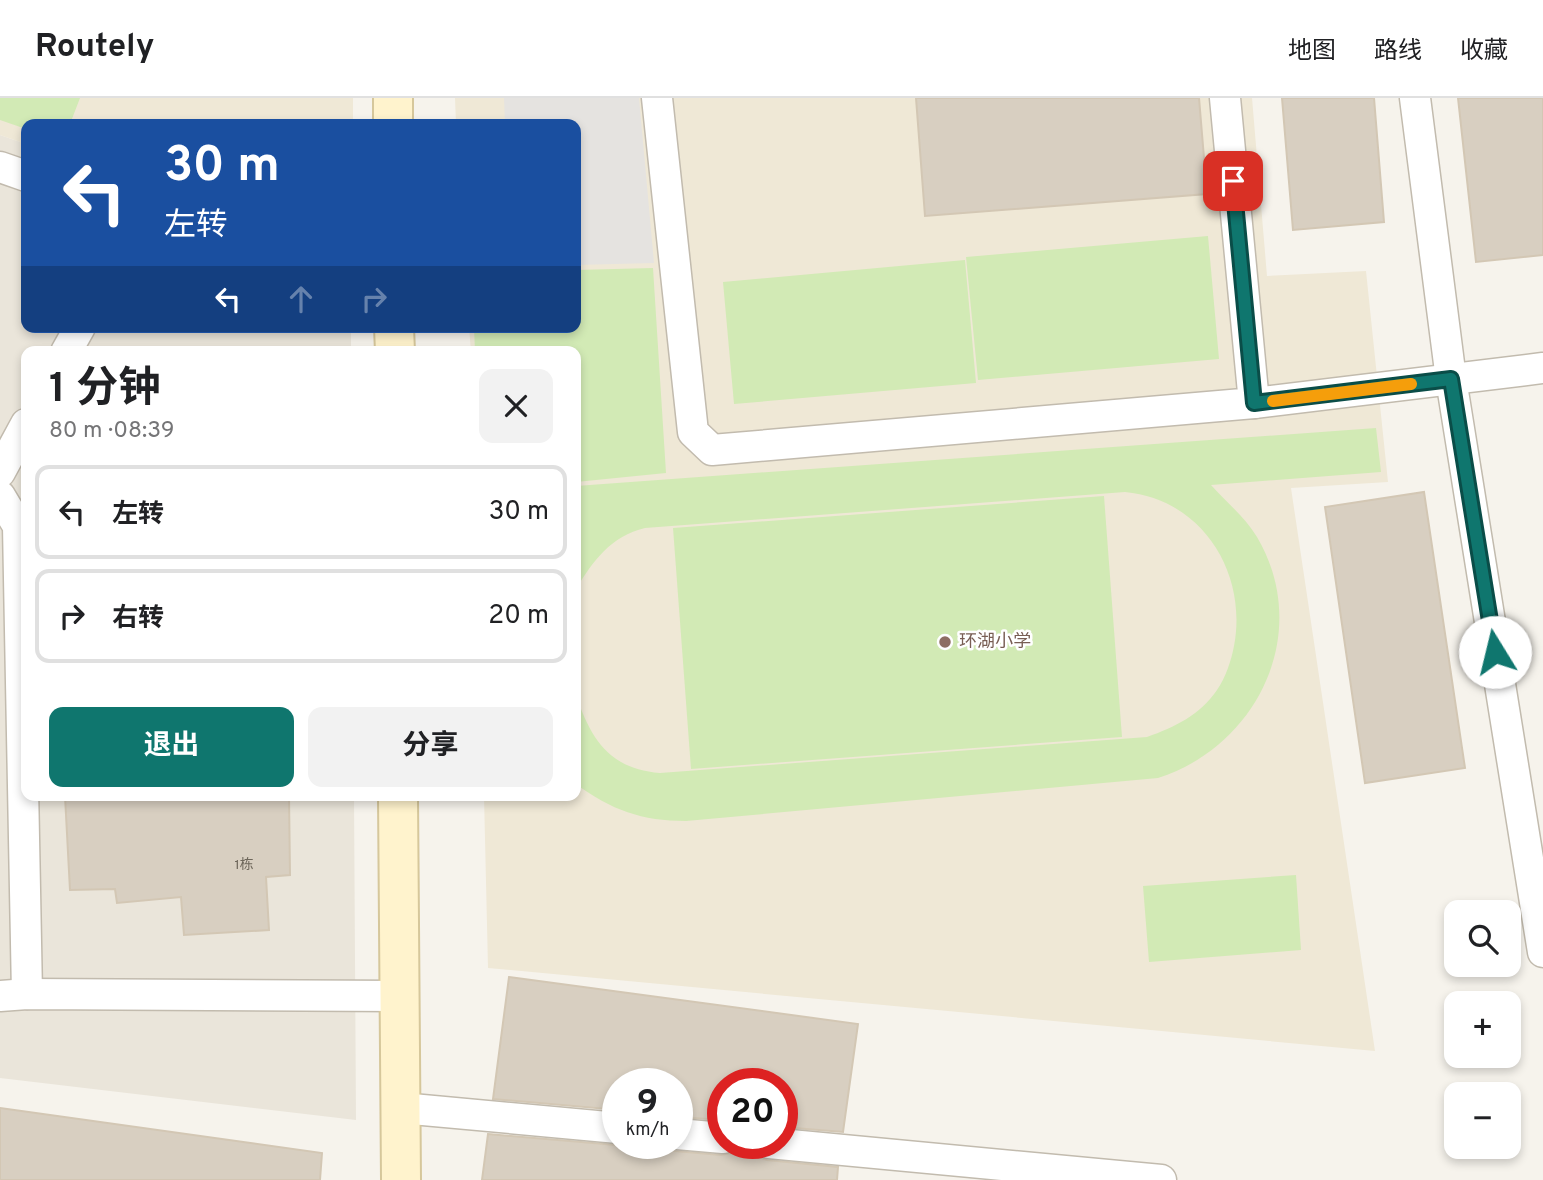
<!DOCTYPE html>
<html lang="zh">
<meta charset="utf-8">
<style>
body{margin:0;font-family:Overpass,"Noto Sans SC",sans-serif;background:#f2f2f2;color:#202124;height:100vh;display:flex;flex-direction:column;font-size:26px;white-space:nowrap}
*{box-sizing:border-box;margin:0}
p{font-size:23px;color:#757577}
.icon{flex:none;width:38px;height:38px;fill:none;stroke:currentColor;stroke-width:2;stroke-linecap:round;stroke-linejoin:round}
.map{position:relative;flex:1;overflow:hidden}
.side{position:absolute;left:21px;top:248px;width:560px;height:455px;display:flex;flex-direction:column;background:#fff;border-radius:14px;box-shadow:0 4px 10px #0003}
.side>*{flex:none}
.banner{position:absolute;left:21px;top:21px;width:560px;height:214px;border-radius:14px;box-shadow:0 4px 10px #0003;background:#1a4fa0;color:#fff;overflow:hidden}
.buttons{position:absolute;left:1444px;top:802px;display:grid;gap:14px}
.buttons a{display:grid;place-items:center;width:77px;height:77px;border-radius:14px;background:#fff;box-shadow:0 4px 10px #0003;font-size:35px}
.speed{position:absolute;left:602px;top:970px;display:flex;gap:14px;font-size:35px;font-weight:700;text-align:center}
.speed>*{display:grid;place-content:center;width:91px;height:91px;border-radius:50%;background:#fff;box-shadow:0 4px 10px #0003;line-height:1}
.speed small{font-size:18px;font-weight:400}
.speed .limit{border:10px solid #d22;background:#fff;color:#111}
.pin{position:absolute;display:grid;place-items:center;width:60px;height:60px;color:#fff;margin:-30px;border-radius:14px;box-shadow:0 4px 10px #0006}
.me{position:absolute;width:77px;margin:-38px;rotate:351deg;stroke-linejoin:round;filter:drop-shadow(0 0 5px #0008)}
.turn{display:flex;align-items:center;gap:24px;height:147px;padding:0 28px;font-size:32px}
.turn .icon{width:91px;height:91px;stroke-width:2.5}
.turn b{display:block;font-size:49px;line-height:60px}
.lanes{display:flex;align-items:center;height:66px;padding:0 28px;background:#0003;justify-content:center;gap:35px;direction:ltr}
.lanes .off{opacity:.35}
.round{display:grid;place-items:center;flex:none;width:74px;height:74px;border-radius:14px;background:#f2f2f2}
.head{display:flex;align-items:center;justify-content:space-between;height:119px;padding:0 28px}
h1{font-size:42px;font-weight:700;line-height:52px}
.primary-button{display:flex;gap:14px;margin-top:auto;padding:14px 28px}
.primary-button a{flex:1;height:80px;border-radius:14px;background:#0f766e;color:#fff;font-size:28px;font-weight:700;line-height:80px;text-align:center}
.primary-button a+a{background:#f2f2f2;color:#202124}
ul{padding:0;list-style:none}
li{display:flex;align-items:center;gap:21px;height:94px;margin:0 14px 10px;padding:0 14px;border:4px solid #e0e0e0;border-radius:14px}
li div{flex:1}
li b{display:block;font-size:26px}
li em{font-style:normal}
header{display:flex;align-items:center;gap:42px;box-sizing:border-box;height:98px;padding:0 35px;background:#fff;border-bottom:2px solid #e0e0e0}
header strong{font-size:33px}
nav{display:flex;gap:38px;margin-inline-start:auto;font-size:24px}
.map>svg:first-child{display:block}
.residential{fill:#eae5da}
.education{fill:#efe8d6}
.green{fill:#d2eab5}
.parking{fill:#e5e3e0}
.building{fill:#d8cfc1;stroke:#d3c7b4;stroke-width:2}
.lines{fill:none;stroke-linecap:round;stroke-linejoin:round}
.lane-casing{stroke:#c2bbae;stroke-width:33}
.secondary-casing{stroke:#d6c79b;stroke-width:42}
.lane{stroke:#fff;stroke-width:30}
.secondary{stroke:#fff3cd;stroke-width:38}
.route-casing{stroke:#0a4d48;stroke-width:18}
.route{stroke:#0f766e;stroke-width:12}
.slow{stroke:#f59e0b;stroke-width:12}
.education-dot{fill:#8d6e63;stroke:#fff;stroke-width:2.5}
.labels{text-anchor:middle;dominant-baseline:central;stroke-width:5;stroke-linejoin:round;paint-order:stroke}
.number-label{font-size:14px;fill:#6e675b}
.education-label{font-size:18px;fill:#785e54;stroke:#fff;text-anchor:start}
</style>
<header>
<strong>Routely</strong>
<nav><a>地图</a><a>路线</a><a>收藏</a></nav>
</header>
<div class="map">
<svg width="1543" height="1082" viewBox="0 0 1543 1082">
<rect width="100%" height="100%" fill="#f6f3ec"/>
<path class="residential" d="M0,37L26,46V229H351V254H26V698H354L356,1022L0,980Z"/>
<g class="education">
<path d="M0,0H353V26H26V46L0,37Z"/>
<path d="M455,0H1252L1267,178L1366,173L1388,384L1291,390L1375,953L488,870L484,698H576V254H471L469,229H576V26H456Z"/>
</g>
<g class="green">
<path d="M0,0H80L70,26H26V31L0,22Z"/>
<path d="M1208,138L1219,261L978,282L966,159Z"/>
<path d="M965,162L976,285L734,306L723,184Z"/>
<path d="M653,170L666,375L576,384V254H475L474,229H576V172Z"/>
<path d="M1376,330L1381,374L1211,387C1226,404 1245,419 1257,439C1313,534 1258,648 1158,680L686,723C642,723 611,712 576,686V597C591,642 610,671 660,675L1147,639C1175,629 1200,617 1217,592C1226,579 1231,563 1234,548C1248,475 1202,401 1125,394L645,430C611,438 593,463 576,491V388Z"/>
<path d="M1104,398L1122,639L691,671L673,430Z"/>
<path d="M1296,777L1301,852L1149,864L1143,788Z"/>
</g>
<path class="parking" d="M504,0H639L654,165L576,167V26H505Z"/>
<g class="building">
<path d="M916,0H1199L1207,96L925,118Z"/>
<path d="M1282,0H1374L1384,124L1293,132Z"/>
<path d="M1458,0H1543V157L1476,164Z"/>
<path d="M1424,394L1465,670L1365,685L1325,409Z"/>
<path d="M65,698H289L290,777L266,779L269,832L184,837L181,799L117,805L115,791L70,792Z"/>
<path d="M509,879L858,926L843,1034L782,1029V985H723V1022L677,1019V985H618V1012L493,1001Z"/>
<path d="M0,1010L322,1055L320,1082H0Z"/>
<path d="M488,1036L616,1047L627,1045H662L668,1051L675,1053L721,1057L731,1055L739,1045H752L753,1053L758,1059L767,1062L838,1069L837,1082H482Z"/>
</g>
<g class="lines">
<defs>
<g id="lane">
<path d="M657,0L693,334L712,352L1254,305L1225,0"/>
<path d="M1415,0L1451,281L1543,854"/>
<path d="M0,69L26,78"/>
<path d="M66,254L80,229"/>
<path d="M1254,305L1543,270"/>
<path d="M0,374L26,326"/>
<path d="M0,398L18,428L27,896"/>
<path d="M0,898L27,896L399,898"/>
<path d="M401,1010L618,1030"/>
<path d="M677,1036L723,1040"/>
<path d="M769,1045L1161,1082"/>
</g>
<g id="secondary">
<path d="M393,0V26"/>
<path d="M394,229L395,254"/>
<path d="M398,698L401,1082"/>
</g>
</defs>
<use href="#lane" class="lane-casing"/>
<use href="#secondary" class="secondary-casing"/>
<use href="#lane" class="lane"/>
<use href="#secondary" class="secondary"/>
</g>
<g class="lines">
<defs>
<path id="route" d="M1233,83L1254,305L1451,281L1495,554"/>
</defs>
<use href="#route" class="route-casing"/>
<use href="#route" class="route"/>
<path class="slow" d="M1273,303L1411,286"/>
</g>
<circle class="education-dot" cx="945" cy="544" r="7"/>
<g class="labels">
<g class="number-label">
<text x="244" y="767">1栋</text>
</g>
<g class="education-label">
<text x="959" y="544">环湖小学</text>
</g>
</g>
</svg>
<div class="buttons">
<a><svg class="icon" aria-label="search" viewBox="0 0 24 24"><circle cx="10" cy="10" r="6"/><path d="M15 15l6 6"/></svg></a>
<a>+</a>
<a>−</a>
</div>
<div class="speed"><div>9<small>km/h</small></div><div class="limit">20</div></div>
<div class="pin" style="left:1233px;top:83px;background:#d93025"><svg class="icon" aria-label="arrive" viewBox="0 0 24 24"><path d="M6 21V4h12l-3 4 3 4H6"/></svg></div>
<svg class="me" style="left:1495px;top:554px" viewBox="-20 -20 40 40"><circle r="19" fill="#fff"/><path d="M0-13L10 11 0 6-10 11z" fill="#0f766e"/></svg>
<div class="banner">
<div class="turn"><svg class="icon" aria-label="left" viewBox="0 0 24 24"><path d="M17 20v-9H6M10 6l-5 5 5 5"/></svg><div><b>30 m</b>左转</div></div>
<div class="lanes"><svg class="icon" aria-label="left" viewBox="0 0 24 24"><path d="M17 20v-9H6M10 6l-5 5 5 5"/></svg><svg class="icon off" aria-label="ahead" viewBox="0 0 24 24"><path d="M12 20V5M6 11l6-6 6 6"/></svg><svg class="icon off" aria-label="right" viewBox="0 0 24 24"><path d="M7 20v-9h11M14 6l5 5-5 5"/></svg></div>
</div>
<section class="side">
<div class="head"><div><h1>1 分钟</h1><p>80 m · 08:39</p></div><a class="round"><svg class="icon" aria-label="close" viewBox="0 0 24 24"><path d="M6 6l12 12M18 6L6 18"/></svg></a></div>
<ul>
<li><svg class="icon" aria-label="left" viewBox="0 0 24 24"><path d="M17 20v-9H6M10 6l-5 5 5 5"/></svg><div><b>左转</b></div><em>30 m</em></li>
<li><svg class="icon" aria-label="right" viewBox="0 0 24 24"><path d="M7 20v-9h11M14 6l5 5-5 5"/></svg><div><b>右转</b></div><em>20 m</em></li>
</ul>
<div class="primary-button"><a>退出</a><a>分享</a></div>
</section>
</div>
